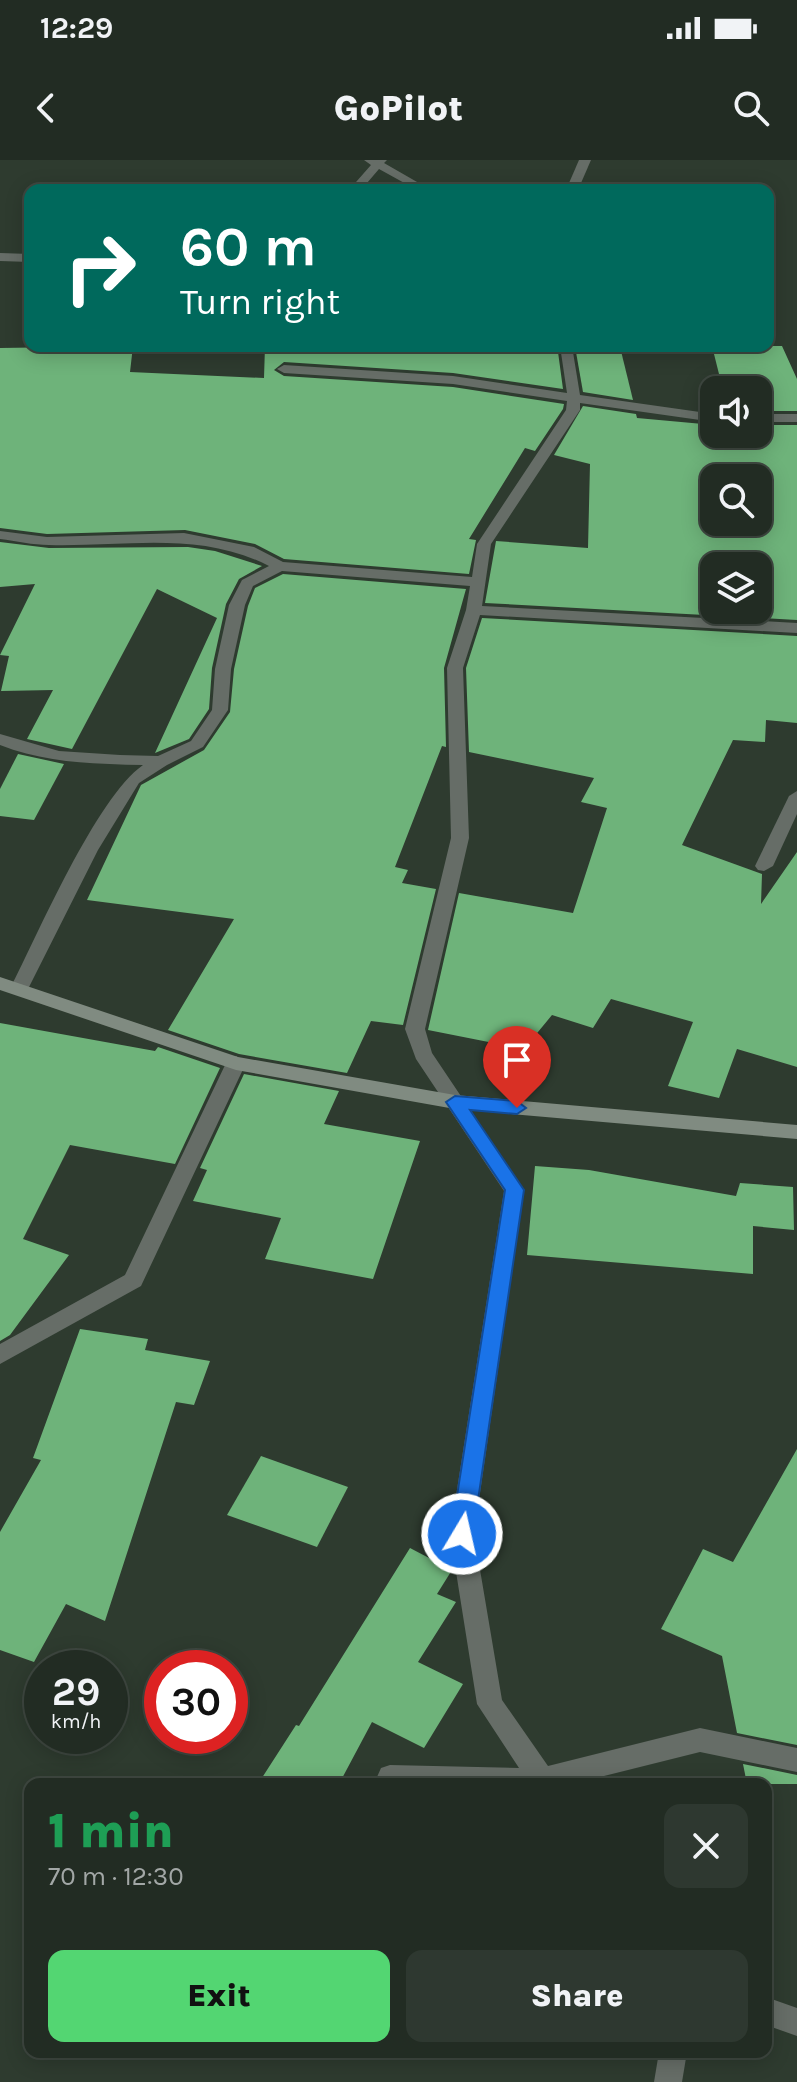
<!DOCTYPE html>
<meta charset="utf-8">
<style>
body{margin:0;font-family:Karla,sans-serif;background:#2e3830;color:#f1f3f6;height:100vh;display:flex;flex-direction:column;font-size:30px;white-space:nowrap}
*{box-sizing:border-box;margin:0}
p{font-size:26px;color:#a2a7a6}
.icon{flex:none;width:44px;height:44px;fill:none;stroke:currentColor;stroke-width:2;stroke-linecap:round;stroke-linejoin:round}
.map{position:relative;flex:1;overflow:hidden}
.drawer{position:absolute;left:24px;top:1618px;width:748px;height:280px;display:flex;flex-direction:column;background:#222c23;border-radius:16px;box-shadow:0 4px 20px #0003,0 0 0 2px #3f4841}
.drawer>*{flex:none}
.banner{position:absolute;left:24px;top:24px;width:750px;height:168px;border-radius:16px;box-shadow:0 4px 20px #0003,0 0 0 2px #3f4841;background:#00695c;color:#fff;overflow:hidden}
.fabs{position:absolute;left:700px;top:216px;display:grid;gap:16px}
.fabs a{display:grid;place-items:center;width:72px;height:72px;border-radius:16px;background:#222c23;box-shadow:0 4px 20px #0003,0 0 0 2px #3f4841;font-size:40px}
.speed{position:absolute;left:24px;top:1490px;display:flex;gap:16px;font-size:40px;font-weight:700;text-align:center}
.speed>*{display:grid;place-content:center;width:104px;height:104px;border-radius:50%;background:#222c23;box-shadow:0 4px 20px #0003,0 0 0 2px #3f4841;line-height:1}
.speed small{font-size:20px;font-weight:400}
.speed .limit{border:12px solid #d22;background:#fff;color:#111}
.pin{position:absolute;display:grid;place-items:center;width:68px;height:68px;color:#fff;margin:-82px -34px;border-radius:50% 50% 50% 0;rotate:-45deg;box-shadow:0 0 8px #0007}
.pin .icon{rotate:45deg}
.me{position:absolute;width:88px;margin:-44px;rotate:9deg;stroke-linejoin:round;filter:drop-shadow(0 0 6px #0008)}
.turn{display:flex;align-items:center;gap:28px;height:168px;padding:0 24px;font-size:36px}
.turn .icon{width:104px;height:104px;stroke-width:2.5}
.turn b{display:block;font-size:56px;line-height:68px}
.round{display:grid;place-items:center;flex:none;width:84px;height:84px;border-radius:16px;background:#2e3830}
.headline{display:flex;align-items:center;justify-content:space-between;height:136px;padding:0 24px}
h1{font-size:48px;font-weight:800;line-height:60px;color:#1e9e55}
.action{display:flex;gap:16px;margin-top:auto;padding:16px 24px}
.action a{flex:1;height:92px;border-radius:16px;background:#53d672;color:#111;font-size:32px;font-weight:800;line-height:92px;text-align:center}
.action a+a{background:#2e3830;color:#f1f3f6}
.status{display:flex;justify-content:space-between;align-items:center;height:56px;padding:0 40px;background:#222c23;direction:ltr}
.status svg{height:22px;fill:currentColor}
header{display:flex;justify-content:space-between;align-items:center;height:104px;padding:0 24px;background:#222c23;font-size:36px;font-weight:800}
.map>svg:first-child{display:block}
.building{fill:#6eb37a;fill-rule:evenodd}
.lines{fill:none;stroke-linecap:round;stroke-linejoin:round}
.street{fill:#666d67;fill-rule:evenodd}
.secondary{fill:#808b81;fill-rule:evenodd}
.route{fill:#1a73e8;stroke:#114b97;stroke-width:2}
</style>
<div class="status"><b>12:29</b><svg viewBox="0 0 49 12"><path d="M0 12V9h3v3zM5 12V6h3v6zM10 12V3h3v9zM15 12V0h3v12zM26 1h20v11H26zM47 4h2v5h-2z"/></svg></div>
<header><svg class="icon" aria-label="back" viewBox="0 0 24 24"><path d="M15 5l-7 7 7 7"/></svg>GoPilot<svg class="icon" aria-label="search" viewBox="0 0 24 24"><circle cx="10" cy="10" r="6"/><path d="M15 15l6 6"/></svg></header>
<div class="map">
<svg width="797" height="1922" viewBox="0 0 797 1922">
<rect width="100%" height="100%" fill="#2e3b2f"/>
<g class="building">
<path d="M133,186L130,212L264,218L265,186H542L544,192H558L563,229L453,213L284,202L274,210L284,216L453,227L564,244L563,249L535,291L525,288L469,379L476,380L469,414L284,399L255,384L185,370L47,374L0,368V188Z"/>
<path d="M712,186H782L797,219V251H758V230H723Z"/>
<path d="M621,191L633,240L583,232L576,192Z"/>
<path d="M583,246L636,254L637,258L714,265V274H758V265H797V460L485,443L496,381L588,388L590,304L554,295ZM714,318H758V362H714ZM714,406H758V450H714Z"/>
<path d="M0,382L49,388L188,387L215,391L262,406L239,419L226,444L212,508L209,549L189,579L155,593L217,458L157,429L72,589L27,579L53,530L1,531L9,496L0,495L35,424L0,427Z"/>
<path d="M283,414L466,429L444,508L446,587L442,586L395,707L408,710L402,723L436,729L403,865L371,861L347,913L239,894L168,870L234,759L87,740L141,625L204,590L230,552L234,509L248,446L255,428Z"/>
<path d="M482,458L797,476V563L766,560L765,582L733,580L682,685L762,714L761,744L797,692V907L737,889L719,938L668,926L693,862L611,839L593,868L552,855L524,889L428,870L459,733L573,753L607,648L581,642L594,618L469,592L466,508Z"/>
<path d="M18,594L64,604L34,660L0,656V629Z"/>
<path d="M0,863L155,891L158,887L220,908L175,1004L70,985L23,1079L69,1095L10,1175L0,1181Z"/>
<path d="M244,914L339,931L324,964L420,981L373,1119L265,1099L281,1058L193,1041L207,1010L200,1008Z"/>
<path d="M535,1006L589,1010L736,1036L740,1023L793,1027L794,1070L753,1066V1114L527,1095Z"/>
<path d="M80,1169L148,1179L145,1190L210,1201L194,1245L176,1242L105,1461L66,1444L34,1502L0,1490V1372L41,1300L33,1298Z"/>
<path d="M797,1289V1585L737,1573L722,1496L661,1469L703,1389L733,1402Z"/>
<path d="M261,1296L348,1327L317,1387L227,1355Z"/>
<path d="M410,1388L452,1410L437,1434L456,1442L418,1502L463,1524L424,1588L372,1562L339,1624H258L296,1565L299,1566Z"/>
<path d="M743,1604L797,1615V1624H747Z"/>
</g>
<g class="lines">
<g class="street">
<path d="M364,0H387L384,3L431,30H417L379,9L361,30H349L371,5Z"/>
<path d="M579,0H591L578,30H566Z"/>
<path d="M0,93L30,94V102L0,101Z"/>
<path d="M560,186H572L580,235L714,254V262L580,243V250L491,384L482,446L797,463V473L480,455L463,508L469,678L425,869L432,893L524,1030L474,1374L502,1540L548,1606L700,1568L797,1588V1612L700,1592L572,1624H380L377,1617L381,1608L390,1605L519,1608L477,1544L450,1374L504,1031L416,899L405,869L451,678L447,508L466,450L470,426L282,411L253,426L245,445L231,509L228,550L203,587L167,605L139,623L98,690L28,829L19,835L10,829C38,774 96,638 143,605C94,604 46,603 0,585V574L59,591L120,595L158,596L191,581L212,550L215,509L229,445L242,420L269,406C199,370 124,387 49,385C33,385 16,381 0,379V371L47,377L184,373L254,387L283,402L472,417L477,384L566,250L567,241L453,224L284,213L277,209L284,205L453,216L567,233Z"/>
<rect x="758" y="254" width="39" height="8"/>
<path d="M797,631V654L773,706L764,711L758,710L755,706L789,636Z"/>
<path d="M236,896L246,903L141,1126L0,1204V1184L125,1115L226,903Z"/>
<path d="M766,1837L797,1848V1876L766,1865Z"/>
<path d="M659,1892H687L682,1922H654Z"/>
</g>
<path class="secondary" d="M0,817L238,897L455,935L797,965V979L455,949L236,910L0,830Z"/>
</g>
<path class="route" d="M455,936L517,941L526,948L517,954L470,950L524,1030L473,1374L470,1380H454L451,1374L505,1030L446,942Z"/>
</svg>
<div class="fabs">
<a><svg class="icon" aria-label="sound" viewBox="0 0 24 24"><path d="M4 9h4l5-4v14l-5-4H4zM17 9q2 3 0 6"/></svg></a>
<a><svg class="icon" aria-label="search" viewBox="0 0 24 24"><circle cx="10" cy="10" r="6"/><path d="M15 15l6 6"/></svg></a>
<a><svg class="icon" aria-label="layers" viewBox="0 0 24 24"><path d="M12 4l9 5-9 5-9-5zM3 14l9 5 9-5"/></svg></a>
</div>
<div class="speed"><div>29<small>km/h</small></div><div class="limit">30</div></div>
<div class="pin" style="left:517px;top:948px;background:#d93025"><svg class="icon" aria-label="arrive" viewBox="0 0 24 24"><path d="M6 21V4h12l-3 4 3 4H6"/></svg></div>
<svg class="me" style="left:462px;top:1374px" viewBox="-20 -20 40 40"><circle r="17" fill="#1a73e8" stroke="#fff" stroke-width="3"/><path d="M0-11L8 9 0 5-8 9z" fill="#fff"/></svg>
<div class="banner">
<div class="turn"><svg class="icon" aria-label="right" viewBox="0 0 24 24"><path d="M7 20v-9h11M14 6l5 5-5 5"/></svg><div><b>60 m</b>Turn right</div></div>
</div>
<section class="drawer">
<div class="headline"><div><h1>1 min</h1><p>70 m · 12:30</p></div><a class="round"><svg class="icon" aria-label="close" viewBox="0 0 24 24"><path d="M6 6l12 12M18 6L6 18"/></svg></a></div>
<div class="action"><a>Exit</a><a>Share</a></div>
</section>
</div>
